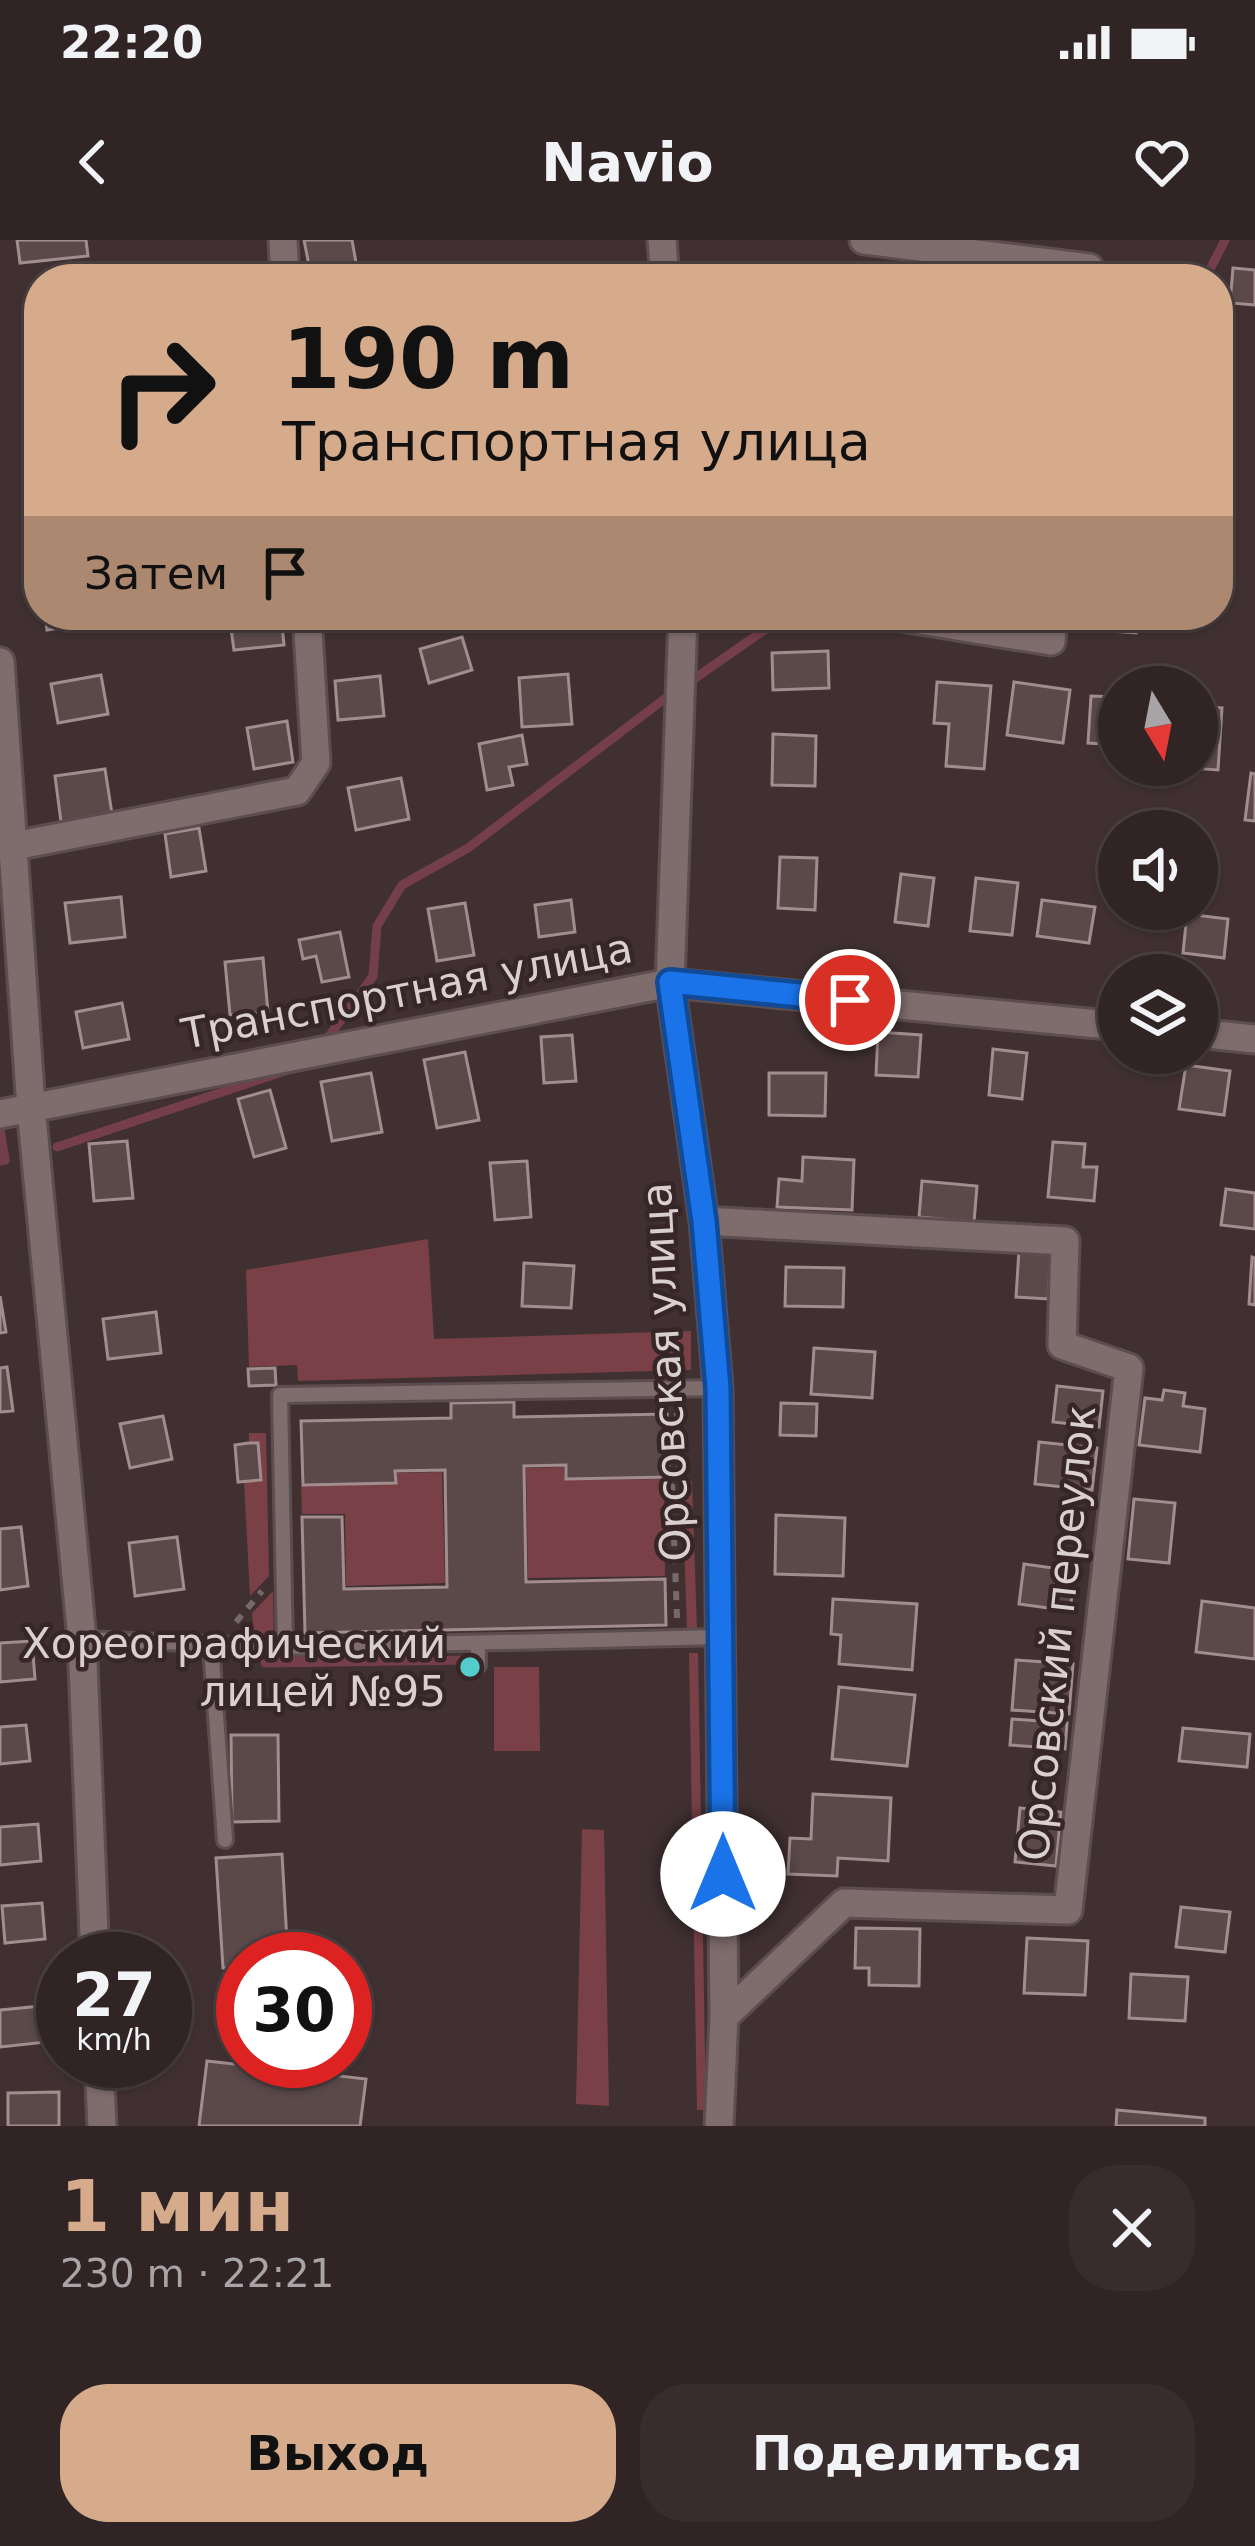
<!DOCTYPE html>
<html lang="ru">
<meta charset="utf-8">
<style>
body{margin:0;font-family:"DejaVu Sans",sans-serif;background:#382c2d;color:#f1f3f6;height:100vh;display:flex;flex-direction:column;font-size:45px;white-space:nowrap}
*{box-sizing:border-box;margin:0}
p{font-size:39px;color:#a8a4a7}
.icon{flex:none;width:66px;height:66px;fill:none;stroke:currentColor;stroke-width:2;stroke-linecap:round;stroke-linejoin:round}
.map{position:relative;height:1886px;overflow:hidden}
.side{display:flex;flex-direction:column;background:#302425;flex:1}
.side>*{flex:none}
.guide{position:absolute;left:24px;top:24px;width:1209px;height:366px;border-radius:48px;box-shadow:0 3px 9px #0004,0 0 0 3px #4b4142;background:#d6ab8b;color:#111;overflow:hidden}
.needle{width:78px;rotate:170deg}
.fabs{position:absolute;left:1098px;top:426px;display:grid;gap:24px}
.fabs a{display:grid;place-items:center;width:120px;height:120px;border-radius:50%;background:#302425;box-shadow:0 3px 9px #0004,0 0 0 3px #4b4142;font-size:60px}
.speed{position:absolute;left:36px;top:1692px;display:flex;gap:24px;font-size:60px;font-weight:700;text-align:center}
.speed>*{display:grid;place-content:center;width:156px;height:156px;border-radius:50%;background:#302425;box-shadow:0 3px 9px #0004,0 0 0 3px #4b4142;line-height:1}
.speed small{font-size:30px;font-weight:400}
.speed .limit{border:18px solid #d22;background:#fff;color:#111}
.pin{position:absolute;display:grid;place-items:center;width:102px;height:102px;color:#fff;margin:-51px;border:6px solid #fff;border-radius:50%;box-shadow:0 3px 12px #0007}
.me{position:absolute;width:132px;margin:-66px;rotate:0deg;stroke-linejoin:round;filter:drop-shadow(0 0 9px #0008)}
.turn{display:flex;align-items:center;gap:42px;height:252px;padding:0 60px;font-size:54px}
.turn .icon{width:156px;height:156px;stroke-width:2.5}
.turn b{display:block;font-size:84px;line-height:102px}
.then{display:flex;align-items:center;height:114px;padding:0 60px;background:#0003;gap:24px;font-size:45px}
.round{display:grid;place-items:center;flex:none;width:126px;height:126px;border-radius:48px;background:#382c2d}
.headline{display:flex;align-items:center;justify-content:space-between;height:204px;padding:0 60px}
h1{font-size:72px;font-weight:700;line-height:90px;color:#d6ab8b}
.action{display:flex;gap:24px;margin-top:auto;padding:24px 60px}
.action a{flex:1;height:138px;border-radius:48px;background:#d6ab8b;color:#111;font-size:48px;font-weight:700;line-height:138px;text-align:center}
.action a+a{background:#382c2d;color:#f1f3f6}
.status{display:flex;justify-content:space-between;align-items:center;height:84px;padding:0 60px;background:#302425;direction:ltr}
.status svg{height:33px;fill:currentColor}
header{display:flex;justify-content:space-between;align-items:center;height:156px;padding:0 60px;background:#302425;font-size:54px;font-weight:700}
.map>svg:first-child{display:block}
.green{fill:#794147}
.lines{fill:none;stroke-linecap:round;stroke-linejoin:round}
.stream{stroke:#743e4b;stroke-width:9}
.building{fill:#5b494a;stroke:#a28d8e;stroke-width:3}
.lane-casing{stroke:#5c4e50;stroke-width:20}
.street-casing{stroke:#5c4e50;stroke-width:33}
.path{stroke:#77696a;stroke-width:6;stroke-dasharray:9 9;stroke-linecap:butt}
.lane{stroke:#7f6c6d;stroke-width:14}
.street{stroke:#7f6c6d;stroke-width:27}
.route-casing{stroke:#114b97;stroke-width:30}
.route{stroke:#1a73e8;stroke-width:21}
.poi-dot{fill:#52cdcc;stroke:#362627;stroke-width:4.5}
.labels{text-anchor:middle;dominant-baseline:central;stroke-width:9;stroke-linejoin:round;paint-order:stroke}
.street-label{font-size:42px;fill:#dacfcf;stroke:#362627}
.poi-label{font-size:42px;fill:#dacfcf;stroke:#362627;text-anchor:end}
</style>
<div class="status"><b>22:20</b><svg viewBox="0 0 49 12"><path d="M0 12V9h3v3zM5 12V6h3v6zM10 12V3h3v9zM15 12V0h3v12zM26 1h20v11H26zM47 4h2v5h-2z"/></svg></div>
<header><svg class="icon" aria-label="back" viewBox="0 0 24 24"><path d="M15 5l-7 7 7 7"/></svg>Navio<svg class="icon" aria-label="heart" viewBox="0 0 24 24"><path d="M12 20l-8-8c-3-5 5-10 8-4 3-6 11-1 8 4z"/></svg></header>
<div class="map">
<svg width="1255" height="1886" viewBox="0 0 1255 1886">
<rect width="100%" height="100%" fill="#403031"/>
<g class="green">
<path d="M428,999L434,1099L691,1091V1130L298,1141L297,1125L249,1127L246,1030Z"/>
<path d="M249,1193H266L269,1336L250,1356L244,1242L261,1240L258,1203H249Z"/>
<path d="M564,1227L565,1240L664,1239L665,1336L528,1338L526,1228Z"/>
<path d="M442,1232L445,1343L346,1346L345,1274H302L301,1246L396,1244L397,1233Z"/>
<path d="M682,1241H692L697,1390H687Z"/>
<path d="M273,1351L274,1402H255L252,1373Z"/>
<path d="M443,1410V1415L292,1418L291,1413Z"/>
<path d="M689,1413H698L706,1870H697Z"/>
<path d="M494,1427H539L540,1511H494Z"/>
<path d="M582,1589L604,1590L609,1866L576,1864Z"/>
</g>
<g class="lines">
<g class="stream">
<path d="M1205,39L1225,0"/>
<path d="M691,441L786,375"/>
<path d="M322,806L373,736L377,686L402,645L468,608L667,457"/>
<path d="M0,890L5,920L0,921"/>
<path d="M57,907L285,831"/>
<path d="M265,1423L470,1420"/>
</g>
</g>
<g class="building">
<path d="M17,0H86L88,16L20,23Z"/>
<path d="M304,0H352L357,28L311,36Z"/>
<path d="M777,27L861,34V39H776Z"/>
<path d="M1233,28L1255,30V65L1230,63Z"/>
<path d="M999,31L1049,39H998Z"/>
<path d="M39,70V116L28,117L23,72Z"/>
<path d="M39,165V207H34L31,166Z"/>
<path d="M39,266V308H37L33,267Z"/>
<path d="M45,375H98L100,382L47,390Z"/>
<path d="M229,375H281L284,405L234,410Z"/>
<path d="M986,375H1031L1030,381Z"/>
<path d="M1084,375H1138L1136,393L1083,389Z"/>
<path d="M462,397L472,430L429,443L420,409Z"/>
<path d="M828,411L829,448L773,450L772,413Z"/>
<path d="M568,434L572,484L522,487L519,438Z"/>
<path d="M101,435L108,474L58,483L51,444Z"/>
<path d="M380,436L384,476L338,480L335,441Z"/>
<path d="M937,442L991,446L984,529L946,526L949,484L934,483Z"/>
<path d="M1014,442L1070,450L1063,503L1007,495Z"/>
<path d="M1091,456L1119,457V505L1088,503Z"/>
<path d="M1197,466L1222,468L1218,530L1177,527L1197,525Z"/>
<path d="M287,481L293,522L254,529L247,488Z"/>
<path d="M773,494L816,496L815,546L772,545Z"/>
<path d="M522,495L527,524L509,527L513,545L487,550L479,504Z"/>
<path d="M105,529L112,574L61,582L55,536Z"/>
<path d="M1251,533L1255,534V581L1245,580Z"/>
<path d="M401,538L409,579L356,590L348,548Z"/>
<path d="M199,588L206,631L171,637L165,594Z"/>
<path d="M780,617L817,618L815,670L778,668Z"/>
<path d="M901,634L934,638L928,686L895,682Z"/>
<path d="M976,638L1018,643L1012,695L970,691Z"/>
<path d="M121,657L125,697L70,703L65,663Z"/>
<path d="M571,660L575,692L539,697L535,665Z"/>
<path d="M1042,660L1095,667L1089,703L1037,696Z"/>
<path d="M465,663L474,715L437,721L428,669Z"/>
<path d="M1187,674L1228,679L1224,718L1183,713Z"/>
<path d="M340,692L349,737L322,742L316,716L303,719L299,700Z"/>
<path d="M263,718L268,772L230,775L225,722Z"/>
<path d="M122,763L129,799L83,808L76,772Z"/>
<path d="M878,792L921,795L918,837L876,835Z"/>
<path d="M572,795L576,841L544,843L541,797Z"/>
<path d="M993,809L1027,813L1022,859L989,855Z"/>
<path d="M465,812L479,880L437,888L424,820Z"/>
<path d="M1186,825L1230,831L1224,875L1179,869Z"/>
<path d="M371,833L382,892L332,901L321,842Z"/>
<path d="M769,833H826L825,876L769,875Z"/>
<path d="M270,850L286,908L254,917L238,859Z"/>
<path d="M127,901L133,958L94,961L89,904Z"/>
<path d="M1053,902L1085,904L1083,927H1097L1094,961L1048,957Z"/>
<path d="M803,917L854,920L852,970L777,967L779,939L802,941Z"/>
<path d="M527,921L531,977L495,980L490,923Z"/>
<path d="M922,941L977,946L974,982L919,977Z"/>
<path d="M1226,949L1255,953V989L1221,985Z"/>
<path d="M1019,1010L1051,1012L1048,1059L1016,1057Z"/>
<path d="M1252,1017L1255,1018V1065L1249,1064Z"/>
<path d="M524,1023L574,1026L571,1068L522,1066Z"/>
<path d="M786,1027L844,1028L843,1067L785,1066Z"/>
<path d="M0,1056L6,1092L0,1093Z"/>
<path d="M156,1072L161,1113L108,1119L103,1079Z"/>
<path d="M814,1108L875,1112L872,1158L811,1154Z"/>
<path d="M7,1127L13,1171L0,1172V1128Z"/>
<path d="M275,1128L276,1145L249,1146L248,1129Z"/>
<path d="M1057,1146L1103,1151L1099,1187L1053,1182Z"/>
<path d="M1164,1150L1185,1153L1183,1166L1205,1169L1200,1212L1139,1205L1145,1158L1162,1160Z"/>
<path d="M514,1162V1177L667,1174L669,1237L566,1239V1225L524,1226L526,1342L665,1339L666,1385L305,1393L302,1277H342L344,1349L447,1347L445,1230L395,1231L396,1243L303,1245L301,1181L451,1178V1163Z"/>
<path d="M781,1163L817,1164L816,1196L780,1195Z"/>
<path d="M163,1176L172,1219L130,1228L120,1184Z"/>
<path d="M1039,1202L1097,1208L1092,1250L1035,1244Z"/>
<path d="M248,1203H258L261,1240L238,1242L235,1205Z"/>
<path d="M1134,1259L1175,1263L1169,1323L1128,1319Z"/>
<path d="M776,1275L845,1278L843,1336L775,1334Z"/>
<path d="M21,1287L28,1346L0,1350V1289Z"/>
<path d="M177,1297L184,1349L135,1356L129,1303Z"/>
<path d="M1024,1324L1075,1331L1070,1371L1019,1364Z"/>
<path d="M833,1359L917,1364L912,1430L839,1424L841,1395L831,1394Z"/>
<path d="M1202,1361L1255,1368V1419L1196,1412Z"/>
<path d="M32,1401L35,1439L0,1442V1403Z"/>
<path d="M1016,1420L1073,1424L1069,1474L1012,1470Z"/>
<path d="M839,1447L915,1455L907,1526L832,1519Z"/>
<path d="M1012,1479L1067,1483L1065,1509L1010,1505Z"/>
<path d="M26,1485L30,1521L0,1524V1487Z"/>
<path d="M1183,1488L1250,1494L1247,1527L1179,1521Z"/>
<path d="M231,1495H278L279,1581L232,1582Z"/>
<path d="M813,1554L891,1558L888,1621L838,1618L837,1636L788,1634L790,1598L811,1599Z"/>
<path d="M1020,1568L1061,1572L1056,1626L1015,1622Z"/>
<path d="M38,1584L41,1621L0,1625V1587Z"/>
<path d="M282,1614L288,1719H243V1727L223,1728L216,1618Z"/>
<path d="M42,1663L45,1699L5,1703L2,1666Z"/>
<path d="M1181,1667L1230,1672L1225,1712L1176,1707Z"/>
<path d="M856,1688L920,1689L919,1746L869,1745V1728H855Z"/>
<path d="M1027,1698L1088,1701L1085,1755L1024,1753Z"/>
<path d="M1131,1734L1188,1737L1185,1781L1129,1778Z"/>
<path d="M52,1765L56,1801L0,1807V1770Z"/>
<path d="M207,1821L366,1839L360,1886H199Z"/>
<path d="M59,1852V1886H8V1853Z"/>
<path d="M1117,1870L1205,1878V1886H1116Z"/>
</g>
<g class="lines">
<defs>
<g id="lane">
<path d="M82,1399L285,1407L721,1397"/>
<path d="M478,1404V1425"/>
<path d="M211,1406L225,1600"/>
<path d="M285,1407L280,1155L718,1148"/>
</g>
<g id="street">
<path d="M283,0L285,39"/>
<path d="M662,0L665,39"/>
<path d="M864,0L1089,28L1088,39"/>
<path d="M683,375L670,743L704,981L718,1148L724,1777L719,1886"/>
<path d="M889,375L1051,401L1053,375"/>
<path d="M0,422L31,867L82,1399L95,1719"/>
<path d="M14,606L297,551L316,523L307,375"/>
<path d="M1197,793L1255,799"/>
<path d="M0,874L670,743L1119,786"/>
<path d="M704,981L1065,1001L1062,1105L1129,1128L1068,1670L844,1663L724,1777"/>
<path d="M99,1821L102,1886"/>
</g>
</defs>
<use href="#lane" class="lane-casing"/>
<use href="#street" class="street-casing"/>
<g class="path">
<path d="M677,1378L672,1245L679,1231L677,1171"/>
<path d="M236,1382L262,1351"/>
</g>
<use href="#lane" class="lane"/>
<use href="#street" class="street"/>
</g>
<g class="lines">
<defs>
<path id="route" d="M723,1634L718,1148L704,981L670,742L850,760"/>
</defs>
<use href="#route" class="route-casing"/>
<use href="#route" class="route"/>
</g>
<circle class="poi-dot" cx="470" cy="1427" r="12"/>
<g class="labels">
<g class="street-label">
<text transform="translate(407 751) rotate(-11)">Транспортная улица</text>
<text transform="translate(666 1132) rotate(-93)">Орсовская улица</text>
<text transform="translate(1057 1393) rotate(-84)">Орсовский переулок</text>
</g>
<g class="poi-label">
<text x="446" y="1403">Хореографический<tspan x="446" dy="48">лицей №95</tspan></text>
</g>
</g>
</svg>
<div class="fabs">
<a><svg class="needle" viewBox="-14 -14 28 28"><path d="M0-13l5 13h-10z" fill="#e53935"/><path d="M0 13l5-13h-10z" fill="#a8a4a7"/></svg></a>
<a><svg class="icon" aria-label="sound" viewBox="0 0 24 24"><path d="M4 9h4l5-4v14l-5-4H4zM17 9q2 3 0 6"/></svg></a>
<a><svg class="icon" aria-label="layers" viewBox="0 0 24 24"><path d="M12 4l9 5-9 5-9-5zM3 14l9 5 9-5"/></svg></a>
</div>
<div class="speed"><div>27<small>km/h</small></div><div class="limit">30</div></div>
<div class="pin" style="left:850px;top:760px;background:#d93025"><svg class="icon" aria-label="arrive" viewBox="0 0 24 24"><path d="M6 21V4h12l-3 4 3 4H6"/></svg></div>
<svg class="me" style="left:723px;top:1634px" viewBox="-20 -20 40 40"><circle r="19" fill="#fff"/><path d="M0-13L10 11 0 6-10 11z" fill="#1a73e8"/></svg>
<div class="guide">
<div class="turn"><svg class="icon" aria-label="right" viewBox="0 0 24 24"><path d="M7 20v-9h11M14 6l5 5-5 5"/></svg><div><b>190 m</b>Транспортная улица</div></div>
<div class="then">Затем<svg class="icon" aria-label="arrive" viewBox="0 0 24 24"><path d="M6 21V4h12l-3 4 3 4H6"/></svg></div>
</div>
</div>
<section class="side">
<div class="headline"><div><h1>1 мин</h1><p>230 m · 22:21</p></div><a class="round"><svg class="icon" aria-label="close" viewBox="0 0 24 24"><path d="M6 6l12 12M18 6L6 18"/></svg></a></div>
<div class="action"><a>Выход</a><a>Поделиться</a></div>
</section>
